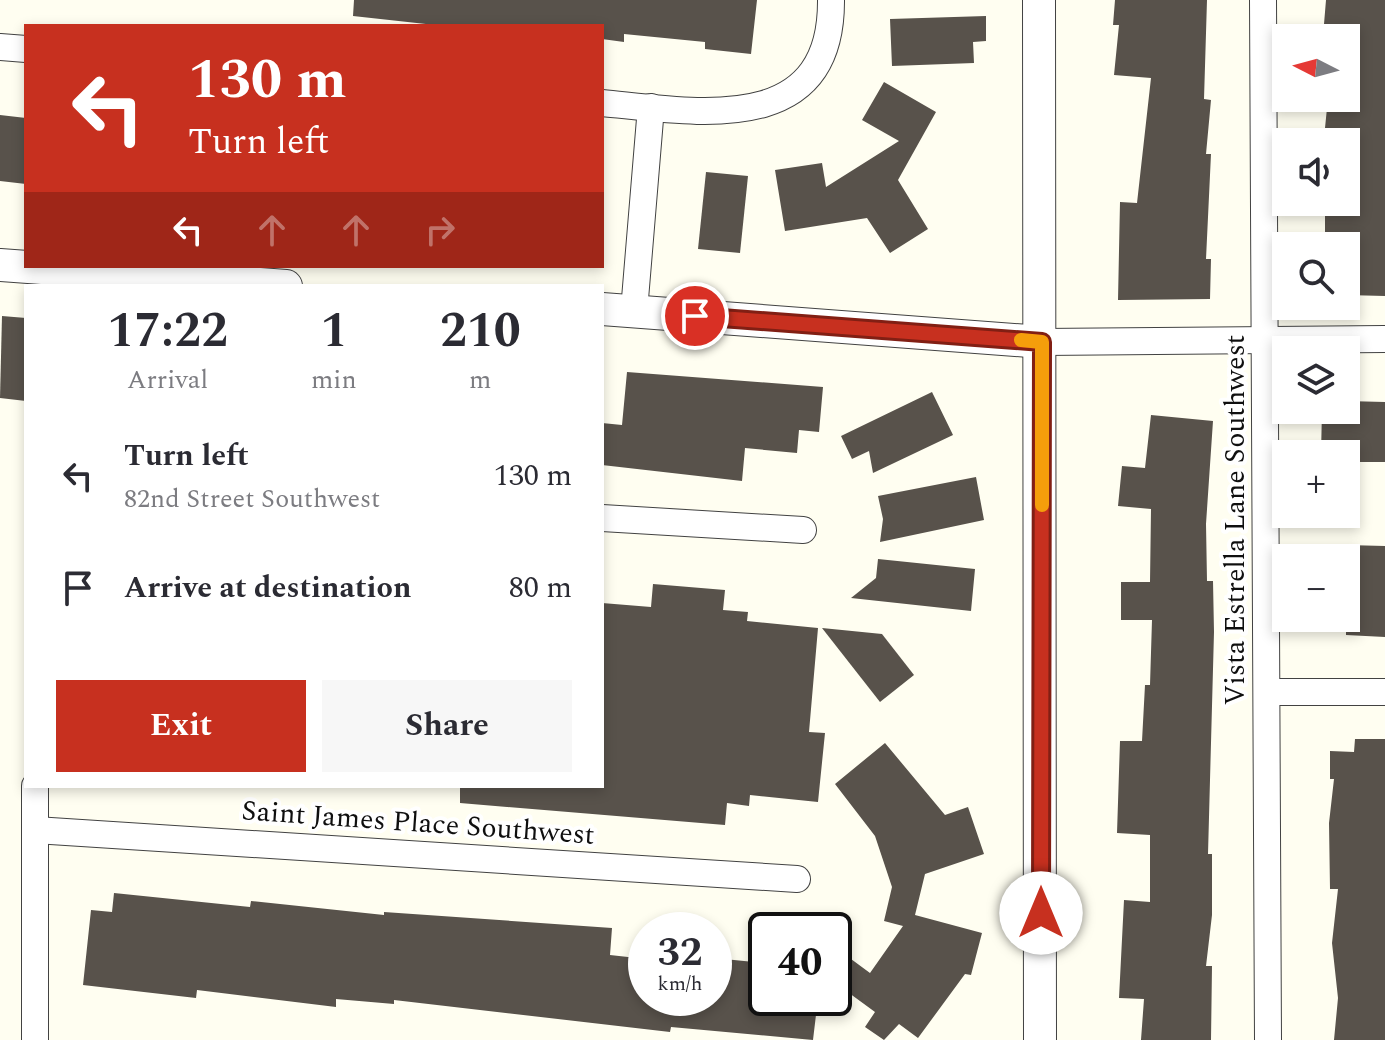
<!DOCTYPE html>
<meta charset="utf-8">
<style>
body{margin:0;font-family:Spectral,serif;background:#f7f7f7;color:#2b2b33;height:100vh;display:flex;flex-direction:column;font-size:30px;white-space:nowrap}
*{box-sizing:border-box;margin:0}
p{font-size:26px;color:#7c7c81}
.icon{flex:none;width:44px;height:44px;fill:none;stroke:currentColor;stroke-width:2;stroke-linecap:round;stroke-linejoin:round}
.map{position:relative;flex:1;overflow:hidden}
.details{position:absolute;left:24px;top:284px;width:580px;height:504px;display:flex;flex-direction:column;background:#fff;border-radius:0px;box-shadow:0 4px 12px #0003}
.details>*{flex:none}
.hud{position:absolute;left:24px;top:24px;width:580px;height:244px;border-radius:0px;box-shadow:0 4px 12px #0003;background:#c7301f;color:#fff;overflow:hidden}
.needle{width:52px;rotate:276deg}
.tools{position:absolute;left:1272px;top:24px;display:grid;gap:16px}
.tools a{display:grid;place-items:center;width:88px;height:88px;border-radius:0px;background:#fff;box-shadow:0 4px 12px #0003;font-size:40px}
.speed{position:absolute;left:628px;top:912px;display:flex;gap:16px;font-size:40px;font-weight:700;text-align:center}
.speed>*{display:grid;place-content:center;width:104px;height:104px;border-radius:50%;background:#fff;box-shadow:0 4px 12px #0003;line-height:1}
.speed small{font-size:20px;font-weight:400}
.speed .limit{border:4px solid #111;border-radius:12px;background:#fff;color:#111}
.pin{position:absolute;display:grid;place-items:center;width:68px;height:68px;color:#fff;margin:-34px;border:4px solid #fff;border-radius:50%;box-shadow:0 2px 8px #0007}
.me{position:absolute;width:88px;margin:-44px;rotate:0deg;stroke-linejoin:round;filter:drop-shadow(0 0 6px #0008)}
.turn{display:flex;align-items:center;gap:28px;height:168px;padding:0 32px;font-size:36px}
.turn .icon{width:104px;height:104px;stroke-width:2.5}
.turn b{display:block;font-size:56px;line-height:68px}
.lanes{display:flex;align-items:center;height:76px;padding:0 32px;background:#0003;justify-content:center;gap:40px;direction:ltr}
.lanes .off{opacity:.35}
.eta{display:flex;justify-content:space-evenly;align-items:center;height:136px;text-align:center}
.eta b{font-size:48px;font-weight:700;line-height:56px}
.button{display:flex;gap:16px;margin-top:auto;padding:16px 32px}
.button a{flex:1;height:92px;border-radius:0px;background:#c7301f;color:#fff;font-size:32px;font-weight:700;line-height:92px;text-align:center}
.button a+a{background:#f7f7f7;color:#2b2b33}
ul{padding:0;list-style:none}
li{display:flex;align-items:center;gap:24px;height:112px;padding:0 32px}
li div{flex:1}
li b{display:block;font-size:30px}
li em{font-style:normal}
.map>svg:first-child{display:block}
.building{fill:#58524b}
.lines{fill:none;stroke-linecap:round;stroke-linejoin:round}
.minor-casing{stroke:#424242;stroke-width:28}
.tertiary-casing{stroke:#424242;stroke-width:34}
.minor{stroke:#fff;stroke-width:26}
.tertiary{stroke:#fff;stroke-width:32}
.route-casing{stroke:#811f14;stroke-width:20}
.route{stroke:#c7301f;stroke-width:14}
.slow{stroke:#f59e0b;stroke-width:14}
.labels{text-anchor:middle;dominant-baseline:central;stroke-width:8;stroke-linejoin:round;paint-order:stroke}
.street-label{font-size:28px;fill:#0f0f0f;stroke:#fff}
</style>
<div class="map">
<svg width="1385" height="1040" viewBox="0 0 1385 1040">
<rect width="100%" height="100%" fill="#fffef1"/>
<g class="building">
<path d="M354,0H757L751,54L705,49V42L624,34V42L602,39V26H444L353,16Z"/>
<path d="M1115,0H1207L1204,99L1211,100L1206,154H1211L1206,259H1211L1210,299L1118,300L1120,202L1137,203L1151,78L1114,75L1119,25H1113Z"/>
<path d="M1326,0H1385V296L1346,295V244H1325V213L1346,214V131L1325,128L1328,98H1346V38H1329L1331,25L1324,24Z"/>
<path d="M986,16V41L973,42L974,63L892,66L890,19Z"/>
<path d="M884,82L936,112L898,180L928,229L890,253L867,218L785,231L775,170L822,163L826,187L899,141L862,120Z"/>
<path d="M0,115L26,118V184L0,181Z"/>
<path d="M706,172L748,176L740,253L698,249Z"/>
<path d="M2,316L26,318V401L0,398Z"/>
<path d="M627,372L823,387L819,432L799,430L797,453L745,448L742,481L602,465V423L622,425Z"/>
<path d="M932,392L953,435L873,473L869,451L852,459L841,436Z"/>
<path d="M1346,401L1385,402V462H1346V454H1321L1322,410H1346Z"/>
<path d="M1151,415L1213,421L1206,524L1207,581H1213L1214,632L1208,854H1212V915L1206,966H1212L1211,1040H1141L1144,999L1119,998L1124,900L1150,902V835L1117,833L1120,741H1142L1145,685H1150L1152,620H1121V582H1150L1151,509L1118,506L1122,466L1145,468Z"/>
<path d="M976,477L984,520L880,542L883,519L878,496Z"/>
<path d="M1346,545L1385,546V637L1346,635Z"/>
<path d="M878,559L975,569L971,611L851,598L876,578Z"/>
<path d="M653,584L725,590L723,610L748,612L747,621L818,628L809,732L825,733L818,802L750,795L749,806L727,803L725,825L460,803V786H602V603L651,607Z"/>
<path d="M822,628L882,634L914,675L880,702Z"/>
<path d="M1355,739H1385V1040H1334L1338,998L1332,943L1338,889H1330L1329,823L1334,779H1330V751L1354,752Z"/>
<path d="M885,743L945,815L968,807L984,854L925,874L915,915L982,933L971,975L965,974L918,1038L899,1024L884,1040L865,1027L875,1012L834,982L851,959L870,973L903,926L884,921L892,887L875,836L835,784Z"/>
<path d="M114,893L250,907L251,901L384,915V912L612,928L610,955L646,959V998H714V958L754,962L753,970L766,972V998H818L813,1040L671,1027L670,1032L394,1000V1004L336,999V1007L197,990L196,998L83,985L91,910L112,912Z"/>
</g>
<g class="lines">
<defs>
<g id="minor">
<path d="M1263,0L1268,1040"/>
<path d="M0,47L26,49"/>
<path d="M602,103C698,112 832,138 831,0"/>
<path d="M634,311L651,107"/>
<path d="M1042,342L1385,339"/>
<path d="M602,518L803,530"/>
<path d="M1269,692H1385"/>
<path d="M35,786V1040"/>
<path d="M35,830L797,879"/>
</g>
<g id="tertiary">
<path d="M1039,0L1040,1040"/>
<path d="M0,265L286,286"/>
<path d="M602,309L1042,342"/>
</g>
</defs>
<use href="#minor" class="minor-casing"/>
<use href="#tertiary" class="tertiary-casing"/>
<use href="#minor" class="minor"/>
<use href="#tertiary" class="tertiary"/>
</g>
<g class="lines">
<defs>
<path id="route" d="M695,316L1042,342L1041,913"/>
</defs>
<use href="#route" class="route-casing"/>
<use href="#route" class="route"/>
<path class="slow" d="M1021,340L1042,342V505"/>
</g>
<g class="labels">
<g class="street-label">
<text transform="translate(1235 520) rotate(-90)">Vista Estrella Lane Southwest</text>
<text transform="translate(418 823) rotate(4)">Saint James Place Southwest</text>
</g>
</g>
</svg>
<div class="tools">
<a><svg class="needle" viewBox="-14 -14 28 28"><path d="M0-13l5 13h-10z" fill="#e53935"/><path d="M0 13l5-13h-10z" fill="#7c7c81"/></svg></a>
<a><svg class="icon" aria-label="sound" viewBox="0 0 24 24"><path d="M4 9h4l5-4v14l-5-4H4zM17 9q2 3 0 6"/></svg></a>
<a><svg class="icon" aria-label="search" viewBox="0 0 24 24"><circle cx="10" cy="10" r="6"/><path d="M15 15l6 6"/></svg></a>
<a><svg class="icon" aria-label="layers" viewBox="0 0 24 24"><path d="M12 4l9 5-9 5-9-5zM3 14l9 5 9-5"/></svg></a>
<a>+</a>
<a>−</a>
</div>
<div class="speed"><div>32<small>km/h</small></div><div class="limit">40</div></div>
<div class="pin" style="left:695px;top:316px;background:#d93025"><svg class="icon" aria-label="arrive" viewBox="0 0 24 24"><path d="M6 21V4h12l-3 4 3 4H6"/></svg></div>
<svg class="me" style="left:1041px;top:913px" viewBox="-20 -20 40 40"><circle r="19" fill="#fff"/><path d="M0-13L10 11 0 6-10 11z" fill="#c7301f"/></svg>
<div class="hud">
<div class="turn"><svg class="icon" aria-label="left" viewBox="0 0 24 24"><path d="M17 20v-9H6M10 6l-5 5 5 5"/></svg><div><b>130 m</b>Turn left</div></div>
<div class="lanes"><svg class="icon" aria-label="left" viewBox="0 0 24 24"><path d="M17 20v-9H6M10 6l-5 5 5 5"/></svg><svg class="icon off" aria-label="ahead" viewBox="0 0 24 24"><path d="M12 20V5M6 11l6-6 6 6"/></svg><svg class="icon off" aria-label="ahead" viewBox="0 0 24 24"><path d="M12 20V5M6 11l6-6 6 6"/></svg><svg class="icon off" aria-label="right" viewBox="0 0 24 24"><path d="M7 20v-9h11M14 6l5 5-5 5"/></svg></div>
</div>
<section class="details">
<div class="eta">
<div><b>17:22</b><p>Arrival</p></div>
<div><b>1</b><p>min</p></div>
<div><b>210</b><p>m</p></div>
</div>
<ul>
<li><svg class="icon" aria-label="left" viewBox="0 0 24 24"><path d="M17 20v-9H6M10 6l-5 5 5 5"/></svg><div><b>Turn left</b><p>82nd Street Southwest</p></div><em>130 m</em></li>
<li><svg class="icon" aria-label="arrive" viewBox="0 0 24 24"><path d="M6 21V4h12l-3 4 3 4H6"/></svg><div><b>Arrive at destination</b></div><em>80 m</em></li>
</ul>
<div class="button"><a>Exit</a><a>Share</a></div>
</section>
</div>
